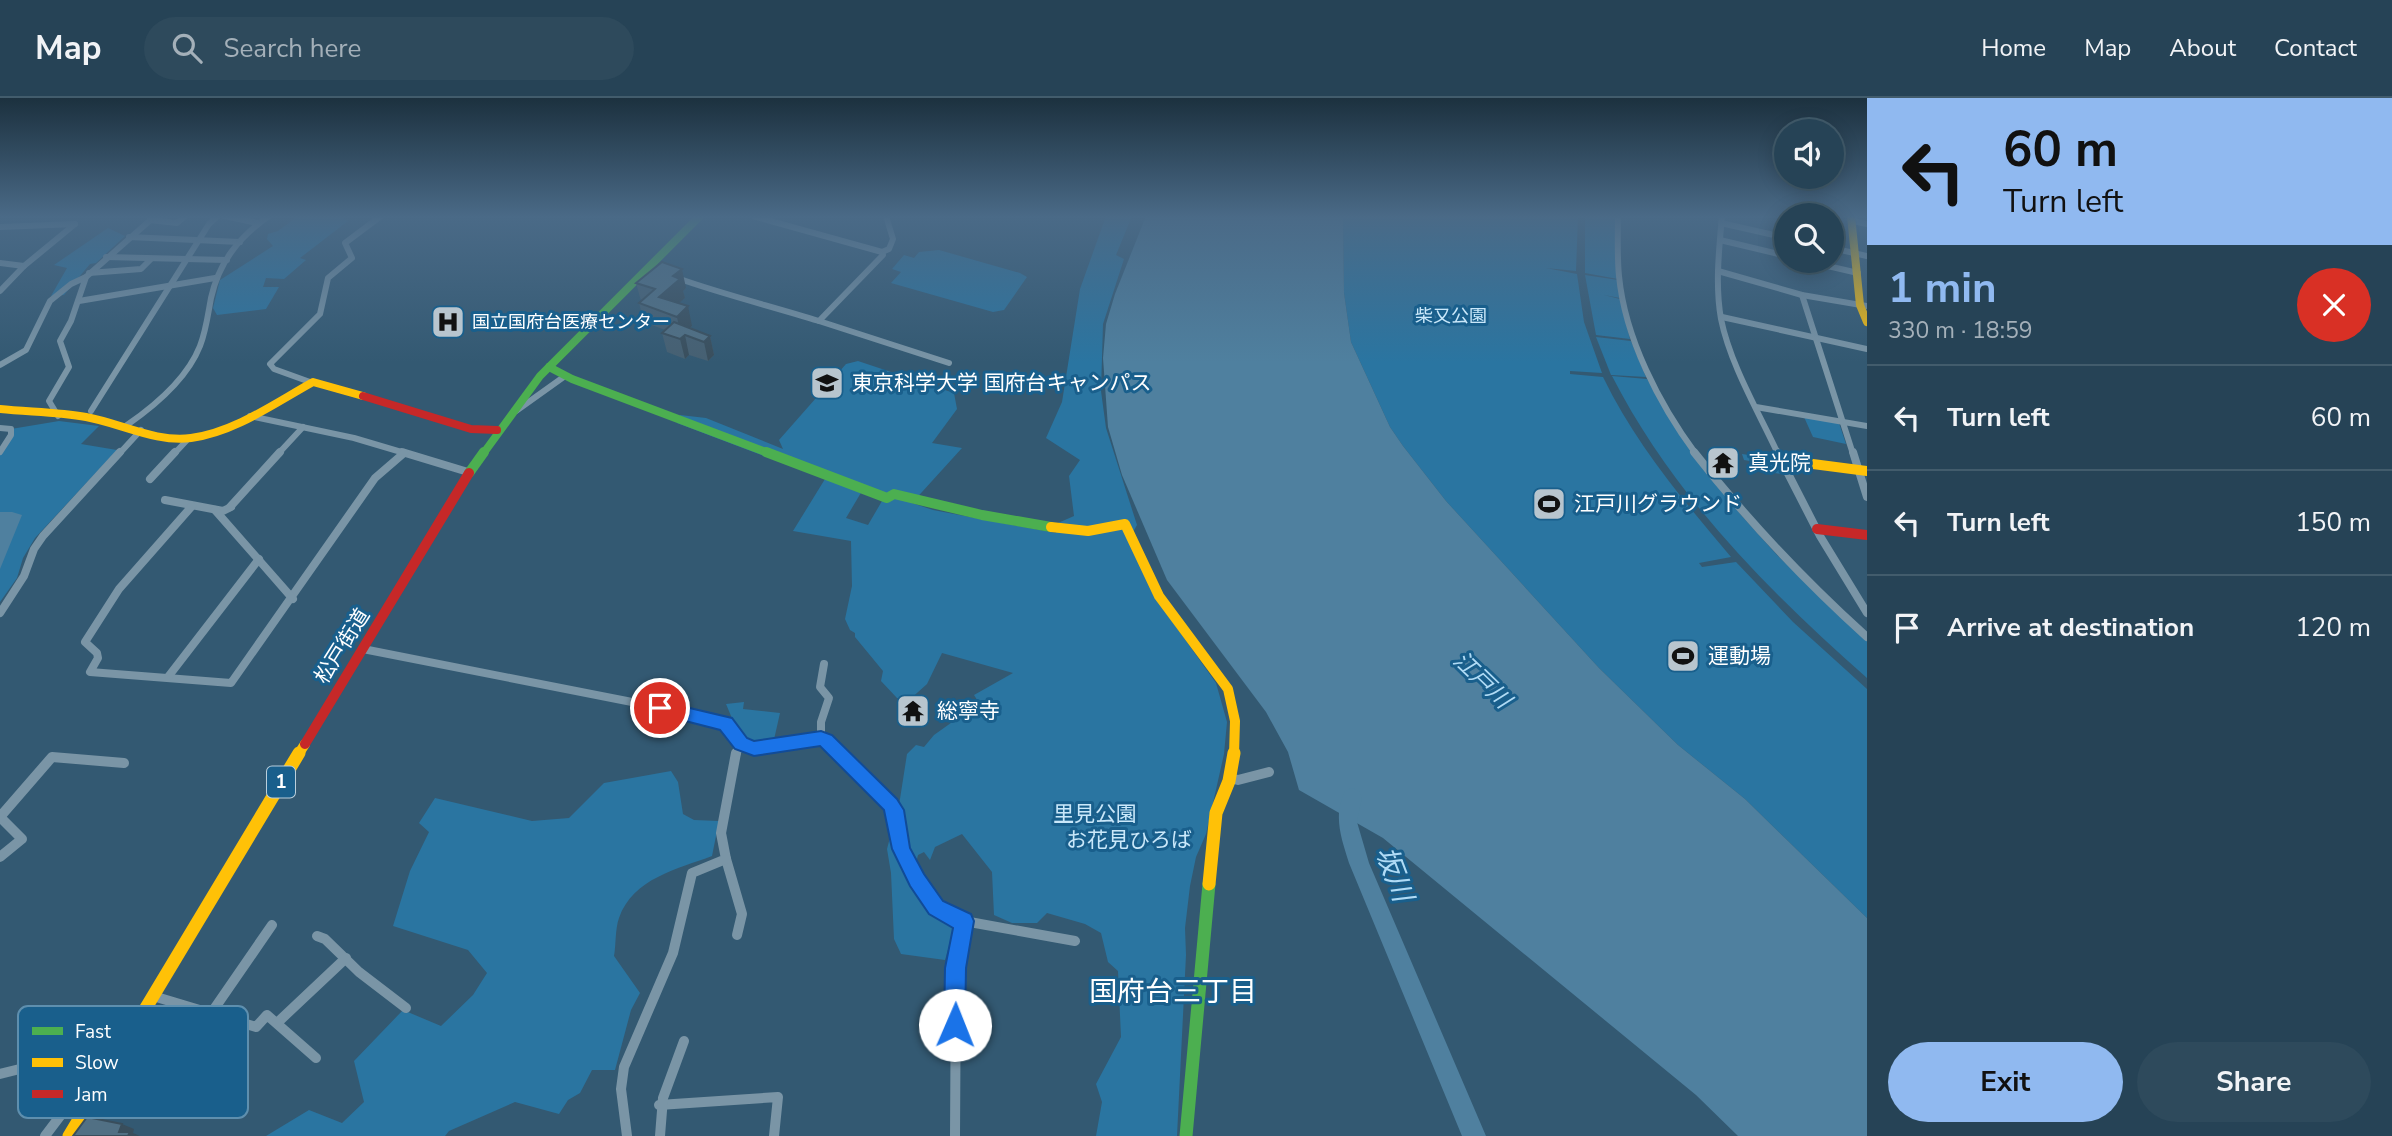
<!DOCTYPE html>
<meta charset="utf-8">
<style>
body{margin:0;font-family:"Nunito Sans","Noto Sans JP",sans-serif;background:#2e4a5c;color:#f1f3f6;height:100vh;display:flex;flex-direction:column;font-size:26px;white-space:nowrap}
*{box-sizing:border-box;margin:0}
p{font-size:23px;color:#a4b0b9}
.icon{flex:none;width:38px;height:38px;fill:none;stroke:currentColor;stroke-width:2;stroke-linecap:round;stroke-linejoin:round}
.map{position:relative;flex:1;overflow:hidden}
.side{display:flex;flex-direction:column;background:#264356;width:525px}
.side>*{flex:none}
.banner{background:#90b9f0;color:#111;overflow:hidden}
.controls{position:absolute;left:1774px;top:21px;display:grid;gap:14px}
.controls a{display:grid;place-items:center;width:70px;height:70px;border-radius:50%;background:#264356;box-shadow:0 4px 18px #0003,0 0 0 2px #425c6c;font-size:35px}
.pin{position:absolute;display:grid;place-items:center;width:60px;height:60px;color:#fff;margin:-30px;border:4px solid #fff;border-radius:50%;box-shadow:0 2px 7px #0007}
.me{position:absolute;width:77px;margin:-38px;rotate:1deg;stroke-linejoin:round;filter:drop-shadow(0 0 5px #0008)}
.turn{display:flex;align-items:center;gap:24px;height:147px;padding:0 21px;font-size:32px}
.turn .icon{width:91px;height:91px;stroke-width:2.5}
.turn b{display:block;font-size:49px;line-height:60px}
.round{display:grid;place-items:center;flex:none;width:74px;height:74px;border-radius:37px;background:#2e4a5c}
.headline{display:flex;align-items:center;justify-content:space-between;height:119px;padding:0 21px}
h1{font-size:42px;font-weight:700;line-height:52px;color:#90b9f0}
.primary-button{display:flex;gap:14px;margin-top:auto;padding:14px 21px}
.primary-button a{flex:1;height:80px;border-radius:42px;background:#90b9f0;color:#111;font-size:28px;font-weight:700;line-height:80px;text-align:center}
.primary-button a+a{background:#2e4a5c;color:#f1f3f6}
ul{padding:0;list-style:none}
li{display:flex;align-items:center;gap:21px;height:105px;padding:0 21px;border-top:2px solid #425c6c}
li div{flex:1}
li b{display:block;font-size:26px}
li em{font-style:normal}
header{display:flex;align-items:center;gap:42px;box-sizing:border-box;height:98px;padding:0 35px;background:#264356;border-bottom:2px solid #425c6c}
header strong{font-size:33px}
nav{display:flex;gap:38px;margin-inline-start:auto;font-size:24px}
.search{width:490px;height:63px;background:#2e4a5c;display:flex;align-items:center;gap:18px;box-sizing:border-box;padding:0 24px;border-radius:38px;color:#a4b0b9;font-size:26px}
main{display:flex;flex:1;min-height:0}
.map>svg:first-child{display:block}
.green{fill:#2a75a1;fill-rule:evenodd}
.water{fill:#4f809f}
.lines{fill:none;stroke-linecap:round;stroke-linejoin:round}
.river{fill:#4f809f;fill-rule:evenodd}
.street-far2{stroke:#7a95a6;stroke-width:6}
.street-far1{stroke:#7a95a6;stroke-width:8}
.street{stroke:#7a95a6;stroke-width:10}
.fast-far2{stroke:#4caf50;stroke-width:8}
.fast-far1{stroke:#4caf50;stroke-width:10}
.fast{stroke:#4caf50;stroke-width:13}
.slow-far2{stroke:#ffc107;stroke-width:8}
.slow-far1{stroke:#ffc107;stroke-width:10}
.slow{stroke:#ffc107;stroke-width:13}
.jam-far1{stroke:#c62828;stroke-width:8}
.jam{stroke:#c62828;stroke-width:10}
.wall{fill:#466072}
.shaded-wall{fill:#394e5c}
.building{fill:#517084;stroke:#394e5c;stroke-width:2}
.route{fill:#1a73e8;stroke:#114b97;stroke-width:2}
.labels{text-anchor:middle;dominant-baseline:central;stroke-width:6;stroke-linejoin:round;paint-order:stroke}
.far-park-label{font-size:18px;fill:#cae8fa;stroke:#195f8c}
.far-poi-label{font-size:18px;fill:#fff;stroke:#195f8c;text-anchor:start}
.shield{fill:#195f8c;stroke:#bacfdc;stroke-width:2}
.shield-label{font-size:19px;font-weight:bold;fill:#fff}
.poi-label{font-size:21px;fill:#fff;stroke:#195f8c;text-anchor:start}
.street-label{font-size:21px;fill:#fff;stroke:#195f8c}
.park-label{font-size:21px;fill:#cae8fa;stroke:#195f8c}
.water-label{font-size:23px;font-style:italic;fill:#b0dbf5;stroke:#195f8c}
.near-water-label{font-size:28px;font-style:italic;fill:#b0dbf5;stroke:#195f8c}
.near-neighbourhood-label{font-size:28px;fill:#fff;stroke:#195f8c}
.key{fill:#195f8c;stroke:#5e8fae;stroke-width:2}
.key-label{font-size:19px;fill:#fff}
</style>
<header>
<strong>Map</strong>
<div class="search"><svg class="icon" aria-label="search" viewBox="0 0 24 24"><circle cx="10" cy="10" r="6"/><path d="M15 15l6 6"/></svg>Search here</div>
<nav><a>Home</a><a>Map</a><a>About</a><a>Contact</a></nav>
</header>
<main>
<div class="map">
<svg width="1867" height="1038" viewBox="0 0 1867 1038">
<rect width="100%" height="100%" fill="#335972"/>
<g class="green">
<path d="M298,118H340L348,123L300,160L306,162L284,181L266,180L263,189H279L266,211L217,217L213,210L220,182L273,148L267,141L268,136L278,133Z"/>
<path d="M1106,118H1132L1116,157L1124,161L1103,226L1101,293L1106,330L1137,427L1133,434L1162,509L1216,585L1227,624L1224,656L1206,736L1196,759L1190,788L1185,830L1186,857L1177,1038H1096L1102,1004L1096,986L1121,939L1118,873L1108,864L1101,835L1085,826L1047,815L1037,825H1012L994,817L992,774L962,736L935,749L930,762L924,754L918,757L911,785L930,810L954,831L945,862L901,856L894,841L891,775L887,751L900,701L907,656L916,647L924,649L934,637L979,605L974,597L1013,575L942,555L927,586L908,603L897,600L881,583L883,573L855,539V535L850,532L845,521L852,488L851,443L793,433L825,381L677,325L680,317L706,320L783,351L779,342L846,266L858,263L954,295L957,311L932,345L962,350L912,405L933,412L1056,435L1058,425L1074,418L1069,378L1080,362L1046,340L1062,304L1080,191ZM862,393L882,403L868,427L846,420Z"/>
<path d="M1343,118H1578L1576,173L1546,170L1577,176L1584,224L1602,275L1570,273V276L1603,279C1636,347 1683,402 1731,459L1699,465L1702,469L1736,464L1793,524L1867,591V820L1745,701L1678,647L1599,570L1446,403L1403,348L1390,329L1351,244L1344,195Z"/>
<path d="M1585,118H1616L1618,181L1585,175Z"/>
<path d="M108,130L125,138L96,165L90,166L64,197L51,198L67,170L54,167Z"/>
<path d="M939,152L1020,175L1027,179L1004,212L993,214L891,185L901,174L892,171L904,157L914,160L919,154Z"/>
<path d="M1585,177L1618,182L1620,200L1604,197L1620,201L1630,241L1596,237Z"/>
<path d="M1596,239L1631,243L1646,279L1611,277Z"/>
<path d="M1612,278L1647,281L1741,417L1777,457L1867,542V580C1768,493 1673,397 1612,278Z"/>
<path d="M1804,319L1839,325L1846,346L1813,339Z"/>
<path d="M59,323L99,328L81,346L117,352L35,440L23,460L17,480L0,504V352L11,331Z"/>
<path d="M1742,356L1775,361L1783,374H1780L1781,376L1751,372L1750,363L1744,362Z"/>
<path d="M744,604L743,611L780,615L773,646C741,648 737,632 726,606Z"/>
<path d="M671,673L678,684L683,716L694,722L719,723L712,758C678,771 633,780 619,820C615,831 616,847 614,858L640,895L631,912L615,972H592L580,995L568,1002L559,1016L515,1004L449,1033L445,1038H266L309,1012L342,1025L364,1004L354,963L403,912L441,928L473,897L487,875L468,852L393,828L410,773L429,734L419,725L435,700L532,723L569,720L604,685Z"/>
</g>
<g class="water">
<path d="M1146,118H1343L1344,195L1351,244L1390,329L1403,348L1446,403L1599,570L1678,647L1745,701L1867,820V1038H1738L1696,997L1383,740L1299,692L1288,654L1266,614L1167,482L1122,377L1108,329L1103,260L1106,226L1115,196Z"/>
<path d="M0,414H12L22,417L0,471Z"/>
</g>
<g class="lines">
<path class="river" d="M1352,690L1359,693L1362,699L1357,724L1369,765L1486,1038H1462L1349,765C1341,739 1333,718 1345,693Z"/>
<g class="street-far2">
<path d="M224,118L258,125"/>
<path d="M753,118L882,154"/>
<path d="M1618,118C1618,138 1617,158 1619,178C1625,240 1659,306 1696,356"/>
<path d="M1722,118C1719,152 1715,187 1721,221C1730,266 1759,315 1778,356"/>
<path d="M150,122L177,125L185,118"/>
<path d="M1853,123L1867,126"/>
<path d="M1721,125L1787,140"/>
<path d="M0,129L75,126"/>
<path d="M129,139L240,144"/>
<path d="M1720,142L1787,158"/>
<path d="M1832,150L1867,158"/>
<path d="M106,159L227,162"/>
<path d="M1806,163L1858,175"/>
<path d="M0,165L24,168"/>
<path d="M1718,173L1802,197L1867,208"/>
<path d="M89,175L141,171L151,161"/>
<path d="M677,180C725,197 771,208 819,223L883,157L882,154L889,151L893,141L886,118"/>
<path d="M0,193L24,168L75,126"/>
<path d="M1802,197L1853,356"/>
<path d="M79,203L215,180"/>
<path d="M1722,219L1867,251"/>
<path d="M819,223L949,265"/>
<path d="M0,267L26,252L50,203L71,186L86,179"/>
<path d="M310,284L274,271L270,266L320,216L328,180L352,160L345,145L381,118"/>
<path d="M1756,309L1867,328"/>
<path d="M91,313L209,126L218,118"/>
<path d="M516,313L565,278"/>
<path d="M58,318L49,303L69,269L60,243L71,223L86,179L155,118"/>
<path d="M250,318L354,340L408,356"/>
<path d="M127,327C156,307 187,281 200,248C206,233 208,216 211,200C219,164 239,139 269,118"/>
<path d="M0,330L11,331V337L0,354"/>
<path d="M119,356L141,332"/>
<path d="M174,356L188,341"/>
<path d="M278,356L303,329"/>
</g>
<g class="street-far1">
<path d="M402,354L468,374"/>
<path d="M1694,354C1747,422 1804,482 1867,539"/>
<path d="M1777,354L1820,438L1867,515"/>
<path d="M1853,354L1867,399"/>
<path d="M150,381L175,354"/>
<path d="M165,402L223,413L231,409"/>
<path d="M192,408L119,491L85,544L97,555L98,560L90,574L231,585L375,380L404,355"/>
<path d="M230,409L280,354"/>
<path d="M215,412L293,501"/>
<path d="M0,515L24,478L34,451L43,438L120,354"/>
<path d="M363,551L637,605L726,626L741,645L754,651L821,640L843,657"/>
<path d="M168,579L259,461"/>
<path d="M821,640V624L829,600L820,589L824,566"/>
<path d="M736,657L741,645"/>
</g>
<g class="street">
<path d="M841,655L895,712L901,751L930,801L944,815L964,823L956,870L955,1038"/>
<path d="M1230,680L1238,682L1269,674"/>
<path d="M0,719L52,659L124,665"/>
<path d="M0,719L22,741L0,759"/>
<path d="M726,761L742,816L737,837"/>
<path d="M964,823L1075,843"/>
<path d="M317,838L325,841L359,874L406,910"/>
<path d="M153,898L256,929L267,917L316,960"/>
<path d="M212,914L272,827"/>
<path d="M277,925L346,860"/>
<path d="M0,976L32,968L81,942L128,940"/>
<path d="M659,1007L778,999L774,1038"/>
<path d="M45,1038L70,1005L91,997"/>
<path d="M627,1038L621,991L624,969L673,855L692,775L726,761L721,735L736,655"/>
<path d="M660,1038L663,1000L684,943"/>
</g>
<g class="fast-far2">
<path d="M549,269L572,281L771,356"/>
<path d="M483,356L540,278L700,118"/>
</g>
<g class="fast-far1">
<path d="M766,354L887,400L894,396L982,417L1051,429"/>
<path d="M469,375L484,354"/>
</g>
<path class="fast" d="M1186,1038L1209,786"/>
<g class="slow-far2">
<path d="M1851,118L1860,207L1867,224"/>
<path d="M0,311C28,314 58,314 86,319C120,325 157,345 191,340C235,334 275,305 313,284L363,298"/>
</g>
<g class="slow-far1">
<path d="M1782,362L1867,373"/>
<path d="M1051,429L1088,433L1125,426L1159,498L1228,591L1235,623L1234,657"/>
<path d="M298,657L305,646"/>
</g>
<g class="slow">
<path d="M1209,786L1216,715L1229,683L1234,655"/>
<path d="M69,1038L299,655"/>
</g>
<path class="jam-far1" d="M363,298L471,331L497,332"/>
<g class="jam">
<path d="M1817,431L1867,437"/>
<path d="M305,646L469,375"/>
</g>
</g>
<g class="wall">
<path d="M636,185L686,190L683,193L685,200L678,205L692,228L690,230L710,238L714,257L708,263L689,257L685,261L667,254L662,235L665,232L644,224L639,205L641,203Z"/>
<path d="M184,962L199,970L175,1006L102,976Z"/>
</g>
<g class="shaded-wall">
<path d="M682,171L686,190L683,193L685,200L667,215L659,199L673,178Z"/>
<path d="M688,208L692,228L681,238L677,219Z"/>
<path d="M685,237L689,257L685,261L680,241Z"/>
<path d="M710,238L714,257L708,263L704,244Z"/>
<path d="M184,962L199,970L175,1006L160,998Z"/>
<path d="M122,1026L134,1031L133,1035L140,1038H128L119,1034Z"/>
</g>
<g class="building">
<path d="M662,164L682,171L673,178L680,181L659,199L688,208L677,219L639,205L655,191L636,185Z"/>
<path d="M674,224L710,238L704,244L685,237L680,241L662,235Z"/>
<path d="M87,1019L122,1026L119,1034H130L128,1038H73Z"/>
</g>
<linearGradient id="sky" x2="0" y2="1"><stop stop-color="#1c313f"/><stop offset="0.45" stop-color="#4a6a87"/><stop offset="1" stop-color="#4a6a87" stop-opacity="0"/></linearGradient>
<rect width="1867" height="264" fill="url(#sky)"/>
<path class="route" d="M660,603L732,620L747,640L754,643L821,633L832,637L897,701L904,712L910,750L924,776L943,803L971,816L974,823L966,870L965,927L962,935L955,938L948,935L944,927L945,870L953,830L929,816L910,788L892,751L884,712L820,648L754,658L735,651L720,632L654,615L651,610L654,605Z"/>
<defs>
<symbol id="hospital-square" viewBox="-11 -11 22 22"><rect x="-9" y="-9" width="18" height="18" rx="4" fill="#b8c5ce" stroke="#195f8c"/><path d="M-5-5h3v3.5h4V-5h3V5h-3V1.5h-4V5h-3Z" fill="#111"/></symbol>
<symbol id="university-square" viewBox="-11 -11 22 22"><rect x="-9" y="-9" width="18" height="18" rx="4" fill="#b8c5ce" stroke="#195f8c"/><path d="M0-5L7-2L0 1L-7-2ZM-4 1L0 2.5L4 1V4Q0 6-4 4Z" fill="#111"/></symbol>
<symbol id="temple-square" viewBox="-11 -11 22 22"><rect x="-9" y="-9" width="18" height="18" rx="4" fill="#b8c5ce" stroke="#195f8c"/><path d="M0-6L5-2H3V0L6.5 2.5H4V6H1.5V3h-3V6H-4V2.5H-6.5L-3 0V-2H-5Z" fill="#111"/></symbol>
<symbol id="stadium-square" viewBox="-11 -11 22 22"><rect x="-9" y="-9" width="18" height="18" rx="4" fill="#b8c5ce" stroke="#195f8c"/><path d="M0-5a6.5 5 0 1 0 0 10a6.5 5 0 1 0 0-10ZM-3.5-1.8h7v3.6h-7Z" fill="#111"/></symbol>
</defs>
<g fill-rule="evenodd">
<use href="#hospital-square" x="429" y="205" width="38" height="38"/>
<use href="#university-square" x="808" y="266" width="38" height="38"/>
<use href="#temple-square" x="1704" y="346" width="38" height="38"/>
<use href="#stadium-square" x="1530" y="387" width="38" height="38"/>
<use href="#stadium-square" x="1664" y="539" width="38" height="38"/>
<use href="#temple-square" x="894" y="594" width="38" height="38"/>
</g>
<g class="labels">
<g class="far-park-label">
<text x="1451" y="218">柴又公園</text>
</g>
<g class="far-poi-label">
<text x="472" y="224">国立国府台医療センター</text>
</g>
<rect class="shield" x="267" y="668.5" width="28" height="31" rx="5"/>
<g class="shield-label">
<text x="281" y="684">1</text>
</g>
<g class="poi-label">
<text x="852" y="285">東京科学大学 国府台キャンパス</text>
<text x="1748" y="365">真光院</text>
<text x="1574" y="406">江戸川グラウンド</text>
<text x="1708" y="558">運動場</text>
<text x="937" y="613">総寧寺</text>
</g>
<g class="street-label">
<text transform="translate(342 548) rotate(-58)">松戸街道</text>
</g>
<g class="park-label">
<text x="1095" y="716">里見公園</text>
<text x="1129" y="742">お花見ひろば</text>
</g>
<g class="water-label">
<text transform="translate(1482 582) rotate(44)">江戸川</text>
</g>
<g class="near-water-label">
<text transform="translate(1394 776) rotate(69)">坂川</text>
</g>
<g class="near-neighbourhood-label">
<text x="1173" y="894">国府台三丁目</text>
</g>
</g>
<rect x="18" y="908" width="230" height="112" rx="10" class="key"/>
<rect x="32" y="929" width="31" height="8" fill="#4caf50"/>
<rect x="32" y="960" width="31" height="9" fill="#ffc107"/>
<rect x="32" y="992" width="31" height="8" fill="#c62828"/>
<g class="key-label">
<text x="75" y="940">Fast</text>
<text x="75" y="971">Slow</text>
<text x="75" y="1003">Jam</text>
</g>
</svg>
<div class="controls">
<a><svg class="icon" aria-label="sound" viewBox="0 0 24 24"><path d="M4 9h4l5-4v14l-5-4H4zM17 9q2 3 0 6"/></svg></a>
<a><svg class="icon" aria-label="search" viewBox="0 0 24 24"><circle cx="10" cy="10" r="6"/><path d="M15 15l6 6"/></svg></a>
</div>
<div class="pin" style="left:660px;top:610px;background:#d93025"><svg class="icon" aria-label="arrive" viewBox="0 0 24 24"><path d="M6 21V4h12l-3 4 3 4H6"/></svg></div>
<svg class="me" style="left:955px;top:927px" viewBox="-20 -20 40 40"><circle r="19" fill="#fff"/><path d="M0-13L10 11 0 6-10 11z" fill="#1a73e8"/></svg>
</div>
<section class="side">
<div class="banner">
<div class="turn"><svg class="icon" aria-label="left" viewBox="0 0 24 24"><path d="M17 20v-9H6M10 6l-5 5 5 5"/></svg><div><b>60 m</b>Turn left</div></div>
</div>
<div class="headline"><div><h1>1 min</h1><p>330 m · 18:59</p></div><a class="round" style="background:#d93025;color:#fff"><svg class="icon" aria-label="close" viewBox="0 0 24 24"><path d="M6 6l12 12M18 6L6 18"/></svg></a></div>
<ul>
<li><svg class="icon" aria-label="left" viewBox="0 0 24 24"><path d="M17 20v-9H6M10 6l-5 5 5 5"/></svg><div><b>Turn left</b></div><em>60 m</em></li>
<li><svg class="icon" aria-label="left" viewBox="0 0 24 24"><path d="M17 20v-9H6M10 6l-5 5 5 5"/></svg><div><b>Turn left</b></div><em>150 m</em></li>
<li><svg class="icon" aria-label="arrive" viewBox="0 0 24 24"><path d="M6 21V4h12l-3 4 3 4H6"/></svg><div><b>Arrive at destination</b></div><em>120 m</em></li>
</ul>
<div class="primary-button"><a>Exit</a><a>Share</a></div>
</section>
</main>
